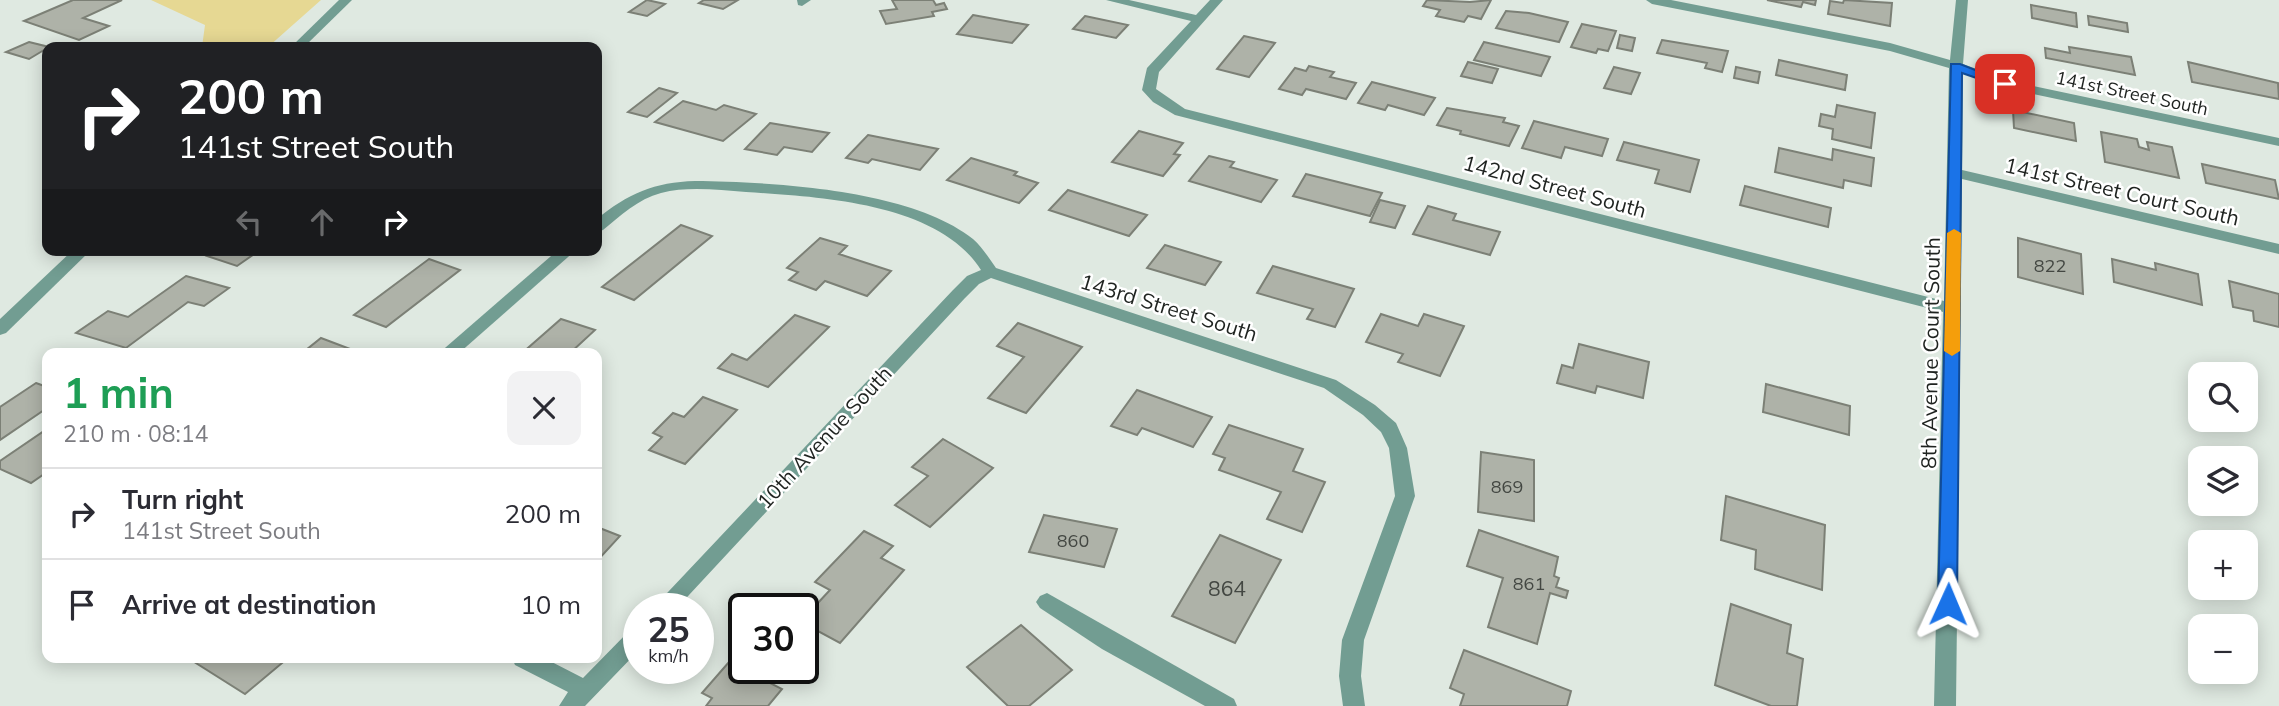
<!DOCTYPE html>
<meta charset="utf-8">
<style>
body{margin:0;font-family:Mulish,sans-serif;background:#f2f2f3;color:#2b2b33;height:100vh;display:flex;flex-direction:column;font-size:26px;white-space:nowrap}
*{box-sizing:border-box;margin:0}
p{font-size:23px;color:#7c7c81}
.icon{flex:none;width:38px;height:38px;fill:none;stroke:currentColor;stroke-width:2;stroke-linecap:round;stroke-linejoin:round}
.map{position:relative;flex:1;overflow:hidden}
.drawer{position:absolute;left:42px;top:348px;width:560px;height:315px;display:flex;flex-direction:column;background:#fff;border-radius:14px;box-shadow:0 4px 18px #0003}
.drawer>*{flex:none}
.guide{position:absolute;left:42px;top:42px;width:560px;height:214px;border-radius:14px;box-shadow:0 4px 18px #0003;background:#202124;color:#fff;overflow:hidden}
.buttons{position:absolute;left:2188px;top:362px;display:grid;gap:14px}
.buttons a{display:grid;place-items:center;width:70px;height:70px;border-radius:14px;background:#fff;box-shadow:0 4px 18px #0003;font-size:35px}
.speed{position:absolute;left:623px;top:593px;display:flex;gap:14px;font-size:35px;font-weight:700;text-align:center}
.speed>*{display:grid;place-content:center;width:91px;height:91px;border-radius:50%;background:#fff;box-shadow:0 4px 18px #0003;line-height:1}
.speed small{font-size:18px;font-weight:400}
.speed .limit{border:4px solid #111;border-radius:10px;background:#fff;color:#111}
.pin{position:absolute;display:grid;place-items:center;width:60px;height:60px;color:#fff;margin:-30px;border-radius:14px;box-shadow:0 4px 10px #0006}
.me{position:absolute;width:77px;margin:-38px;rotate:1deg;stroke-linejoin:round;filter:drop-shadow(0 0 5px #0008)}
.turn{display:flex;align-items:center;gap:24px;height:147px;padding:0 21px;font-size:32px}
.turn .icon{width:91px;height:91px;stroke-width:2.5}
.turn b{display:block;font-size:49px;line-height:60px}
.lanes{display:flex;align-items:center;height:66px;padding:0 21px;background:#0003;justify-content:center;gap:35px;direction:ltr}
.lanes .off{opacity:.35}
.round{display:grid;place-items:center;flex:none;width:74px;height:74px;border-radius:14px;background:#f2f2f3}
.head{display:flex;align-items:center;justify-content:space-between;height:119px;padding:0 21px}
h1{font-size:42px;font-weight:700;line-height:52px;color:#1e9e55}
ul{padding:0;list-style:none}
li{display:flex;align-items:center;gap:21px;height:91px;padding:0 21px;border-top:2px solid #e1e1e2}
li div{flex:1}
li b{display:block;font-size:26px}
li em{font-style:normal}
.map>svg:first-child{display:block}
.green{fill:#e6d893}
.building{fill:#aeb2a8;stroke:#7c8076;stroke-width:2}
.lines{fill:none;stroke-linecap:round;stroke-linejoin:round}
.minor{fill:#729d92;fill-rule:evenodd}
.route{fill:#1a73e8;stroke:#114b97;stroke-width:2}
.slow{fill:#f59e0b}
.labels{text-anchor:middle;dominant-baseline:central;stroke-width:5;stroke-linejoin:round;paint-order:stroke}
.far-street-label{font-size:18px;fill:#1f2320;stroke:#fff}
.number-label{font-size:18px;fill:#434742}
.street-label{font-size:21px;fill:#1f2320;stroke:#fff}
.near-number-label{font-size:21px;fill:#434742}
</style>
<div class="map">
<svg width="2279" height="706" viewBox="0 0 2279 706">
<rect width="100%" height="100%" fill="#dfe9e1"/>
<path class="green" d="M151,0H321L268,47H202L205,25Z"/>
<g class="building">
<path d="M73,0H122L83,18L109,26L79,40L24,21Z"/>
<path d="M647,0L665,4L647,16L629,12Z"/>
<path d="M704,0H738L723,9L699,3Z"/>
<path d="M892,0H933L936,5L944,3L947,9L932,12L934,16L886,24L880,11L897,9Z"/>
<path d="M1427,0L1470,2L1491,0L1481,19L1468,16L1464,22L1436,16L1440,10L1423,6Z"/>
<path d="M1767,0H1816L1815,5L1803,2L1801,7Z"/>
<path d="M1844,0L1892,3L1890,26L1828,14L1830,1L1843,3Z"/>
<path d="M2031,5L2076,13L2077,27L2032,18Z"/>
<path d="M1506,11L1529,13L1568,22L1559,42L1496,28Z"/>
<path d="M973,15L1028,25L1012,43L957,34Z"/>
<path d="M1085,16L1128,25L1116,38L1073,29Z"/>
<path d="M2088,16L2127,23L2128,32L2089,25Z"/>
<path d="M1582,24L1616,31L1608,51L1598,49L1596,53L1571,47Z"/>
<path d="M1620,35L1635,38L1632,51L1617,48Z"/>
<path d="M1244,36L1275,43L1249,77L1217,69Z"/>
<path d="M1662,40L1728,51L1722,72L1705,68L1707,63L1657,53Z"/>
<path d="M29,42L49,47L29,59L6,52Z"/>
<path d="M1484,42L1550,57L1541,76L1474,60Z"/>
<path d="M2069,47L2131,57L2135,75L2046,58L2045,48L2070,53Z"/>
<path d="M1779,60L1847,75L1845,90L1776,75Z"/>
<path d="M1468,62L1498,69L1492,83L1461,76Z"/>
<path d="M2188,62L2278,83L2279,99L2192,82Z"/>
<path d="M1309,66L1334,72L1330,77L1356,83L1346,99L1306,89L1302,95L1279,89L1295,68L1306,71Z"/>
<path d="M1614,67L1640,73L1631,94L1604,88Z"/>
<path d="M1736,67L1760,72L1758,83L1734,78Z"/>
<path d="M1372,82L1435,98L1424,115L1388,105L1385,110L1358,103Z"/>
<path d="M659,88L677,93L647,117L628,112Z"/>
<path d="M683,101L716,110L724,105L756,114L723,141L655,122Z"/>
<path d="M1837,105L1875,113L1871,148L1832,139L1833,129L1819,126L1821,114L1835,117Z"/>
<path d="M1447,108L1505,118L1503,122L1519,126L1509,146L1460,134L1461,131L1437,125Z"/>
<path d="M2013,110L2074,123L2076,141L2014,128Z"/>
<path d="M1534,121L1608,139L1602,156L1565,147L1561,158L1522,148Z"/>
<path d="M770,123L829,133L812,152L784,147L777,155L745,149Z"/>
<path d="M1139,131L1183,143L1174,154L1180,155L1163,176L1112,162Z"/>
<path d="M2101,132L2137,139L2139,147L2149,150L2147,142L2172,147L2179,178L2105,162Z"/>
<path d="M868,135L938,149L920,170L872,159L868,163L846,158Z"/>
<path d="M1624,142L1699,160L1690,192L1655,183L1659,170L1617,160Z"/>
<path d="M1779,148L1832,160L1833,149L1874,158L1871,186L1844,180L1843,188L1775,172Z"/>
<path d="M1209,156L1234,162L1230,167L1277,180L1261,202L1189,181Z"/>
<path d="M971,158L1017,172L1014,175L1038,183L1019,203L947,180Z"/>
<path d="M2202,164L2275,180L2279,199L2206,183Z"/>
<path d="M1306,174L1382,193L1370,216L1293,196Z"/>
<path d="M1745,186L1831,208L1828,227L1740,205Z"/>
<path d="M1068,190L1147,215L1129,236L1049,210Z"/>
<path d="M1380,200L1405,206L1395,228L1370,222Z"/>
<path d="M1428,206L1456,214L1453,220L1500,232L1490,255L1413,234Z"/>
<path d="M681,225L712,236L634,300L602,287Z"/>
<path d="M820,238L847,246L839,254L891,271L867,296L825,281L816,290L789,280L798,272L787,268Z"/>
<path d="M2018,238L2081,254L2083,294L2018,277Z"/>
<path d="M1165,245L1221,262L1205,285L1147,268Z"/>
<path d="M217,250H260L237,266L207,256Z"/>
<path d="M429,259L460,270L386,327L354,315Z"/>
<path d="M2112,259L2156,270L2155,263L2198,274L2202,305L2114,282Z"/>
<path d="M1273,266L1354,289L1335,327L1307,319L1313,309L1257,293Z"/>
<path d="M186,276L229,288L204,306L188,302L126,348L76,333L108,311L128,317Z"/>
<path d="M2229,281L2279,294V327L2254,321L2253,311L2233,307Z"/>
<path d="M1381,314L1418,326L1424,314L1464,326L1440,376L1398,362L1403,354L1366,342Z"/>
<path d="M795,315L829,327L768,387L718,368L732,354L747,360Z"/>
<path d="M561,319L595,330L569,354H521Z"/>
<path d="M1018,323L1082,347L1026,413L988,398L1024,357L997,346Z"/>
<path d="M321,338L358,352L301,354Z"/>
<path d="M1579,344L1649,362L1643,398L1597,386L1595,393L1557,383L1562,365L1573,368Z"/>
<path d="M36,383L47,387V408L0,440V407Z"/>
<path d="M1766,384L1850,406L1849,435L1763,412Z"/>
<path d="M1137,390L1212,417L1193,447L1142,428L1137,435L1111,426Z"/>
<path d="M703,397L737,410L685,464L649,450L662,437L653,433L673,413L684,417Z"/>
<path d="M1229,425L1303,449L1293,471L1325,482L1302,532L1267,519L1281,492L1219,470L1225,458L1213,454Z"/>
<path d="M47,429V472L31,483L0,469V461Z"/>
<path d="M943,439L993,468L930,527L895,505L928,476L912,467Z"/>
<path d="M1481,452L1534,460V521L1478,512Z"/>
<path d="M1726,496L1825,525L1822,590L1755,569L1756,550L1721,540Z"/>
<path d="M1044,515L1117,529L1104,567L1029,552Z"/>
<path d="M597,527L620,536L597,561Z"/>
<path d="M1479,530L1558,557L1554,576L1559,578L1556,587L1568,591L1566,598L1550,593L1537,644L1488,627L1503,578L1467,566Z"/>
<path d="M864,531L893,546L881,558L904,570L840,643L818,631L803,647V619L830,590L815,582Z"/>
<path d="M1220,535L1281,560L1235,643L1172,616Z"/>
<path d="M1731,604L1791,625L1787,653L1803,659L1797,706H1771L1715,685Z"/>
<path d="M1021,625L1072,670L1029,706H1008L967,667Z"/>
<path d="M1464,650L1571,691L1567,706H1460L1464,694L1450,688Z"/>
<path d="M188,658H288L245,694Z"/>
<path d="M729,662L782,689L768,706H706L712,698L702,693Z"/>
</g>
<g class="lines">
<g class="minor">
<path d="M339,0H352L304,47H291Z"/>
<path d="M797,0H811L802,6L798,5Z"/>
<path d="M1106,0H1129L1196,15L1210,0H1223L1159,72L1156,89L1185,109L1944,301L1949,68L1890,51L1652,4L1646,0H1671L1890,43L1950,60L1956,0H1968L1963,64L2009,81L2279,138V146L2005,88L1963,73L1962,170L2279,244V254L1962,179L1956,706H1934L1943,312L1175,115L1153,102L1142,90L1147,68L1191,21Z"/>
<path d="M695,181C772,182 911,189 973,239C982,247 989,258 996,268L1336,380L1375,405L1396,423L1407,448L1415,496L1364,640L1361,676L1365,706H1343L1339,676L1342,640L1395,496L1389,448L1381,432L1363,415L1324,388L991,278L979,284L965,298L676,609H652L953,290L967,276L981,270C938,202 818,197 746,192C718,190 688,186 661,193C638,199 620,216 603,230L597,232V219C627,194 655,182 695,181Z"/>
<path d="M73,250H91L6,333L0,335V319Z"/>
<path d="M558,250H576L458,354H438Z"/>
<path d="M1047,593L1234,699L1237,706H1205L1102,649L1040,608L1036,602L1040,596Z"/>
<path d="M639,626V650L585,706H559L568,692L515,665L512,658H544L583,678L631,629Z"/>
</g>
</g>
<path class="route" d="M1951,64H1960L2011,84L2005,88L1962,73L1957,604L1955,610H1941L1938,604Z"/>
<path class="slow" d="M1954,229L1961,233L1960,351L1952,356L1944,351L1947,233Z"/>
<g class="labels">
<g class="far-street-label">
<text transform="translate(2132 93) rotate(12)">141st Street South</text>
</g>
<g class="number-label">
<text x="2050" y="265">822</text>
<text x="1507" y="486">869</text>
<text x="1073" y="540">860</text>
<text x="1529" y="583">861</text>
</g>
<g class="street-label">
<text transform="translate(1555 186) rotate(15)">142nd Street South</text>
<text transform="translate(2122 191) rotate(13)">141st Street Court South</text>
<text transform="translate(1169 307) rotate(17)">143rd Street South</text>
<text transform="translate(1930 353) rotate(-89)">8th Avenue Court South</text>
<text transform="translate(824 437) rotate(-47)">10th Avenue South</text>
</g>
<g class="near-number-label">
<text x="1227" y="588">864</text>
</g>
</g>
</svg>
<div class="buttons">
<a><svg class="icon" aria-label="search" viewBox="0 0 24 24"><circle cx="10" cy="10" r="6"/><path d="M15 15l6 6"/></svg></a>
<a><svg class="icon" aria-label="layers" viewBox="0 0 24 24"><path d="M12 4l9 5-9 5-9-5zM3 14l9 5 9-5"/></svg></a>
<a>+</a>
<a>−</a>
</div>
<div class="speed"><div>25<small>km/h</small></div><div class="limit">30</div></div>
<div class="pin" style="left:2005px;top:84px;background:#d93025"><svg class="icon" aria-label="arrive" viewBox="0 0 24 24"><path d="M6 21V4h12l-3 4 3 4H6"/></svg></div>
<svg class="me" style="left:1948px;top:604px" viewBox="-20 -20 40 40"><path d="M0-17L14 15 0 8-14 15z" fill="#1a73e8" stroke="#fff" stroke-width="4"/></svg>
<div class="guide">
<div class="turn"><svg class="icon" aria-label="right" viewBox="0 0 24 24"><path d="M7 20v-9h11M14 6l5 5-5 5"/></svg><div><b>200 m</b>141st Street South</div></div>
<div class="lanes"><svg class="icon off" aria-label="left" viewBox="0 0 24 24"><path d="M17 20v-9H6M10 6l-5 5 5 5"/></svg><svg class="icon off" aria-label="ahead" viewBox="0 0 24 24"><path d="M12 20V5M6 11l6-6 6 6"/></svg><svg class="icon" aria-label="right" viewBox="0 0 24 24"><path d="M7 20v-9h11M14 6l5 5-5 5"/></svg></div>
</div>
<section class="drawer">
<div class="head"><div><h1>1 min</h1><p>210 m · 08:14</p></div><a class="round"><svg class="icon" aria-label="close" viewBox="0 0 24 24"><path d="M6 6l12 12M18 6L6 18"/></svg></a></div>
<ul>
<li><svg class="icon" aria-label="right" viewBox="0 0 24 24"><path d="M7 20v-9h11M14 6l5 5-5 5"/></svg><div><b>Turn right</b><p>141st Street South</p></div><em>200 m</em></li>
<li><svg class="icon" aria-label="arrive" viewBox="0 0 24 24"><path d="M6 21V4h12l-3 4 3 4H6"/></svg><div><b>Arrive at destination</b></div><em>10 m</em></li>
</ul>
</section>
</div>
